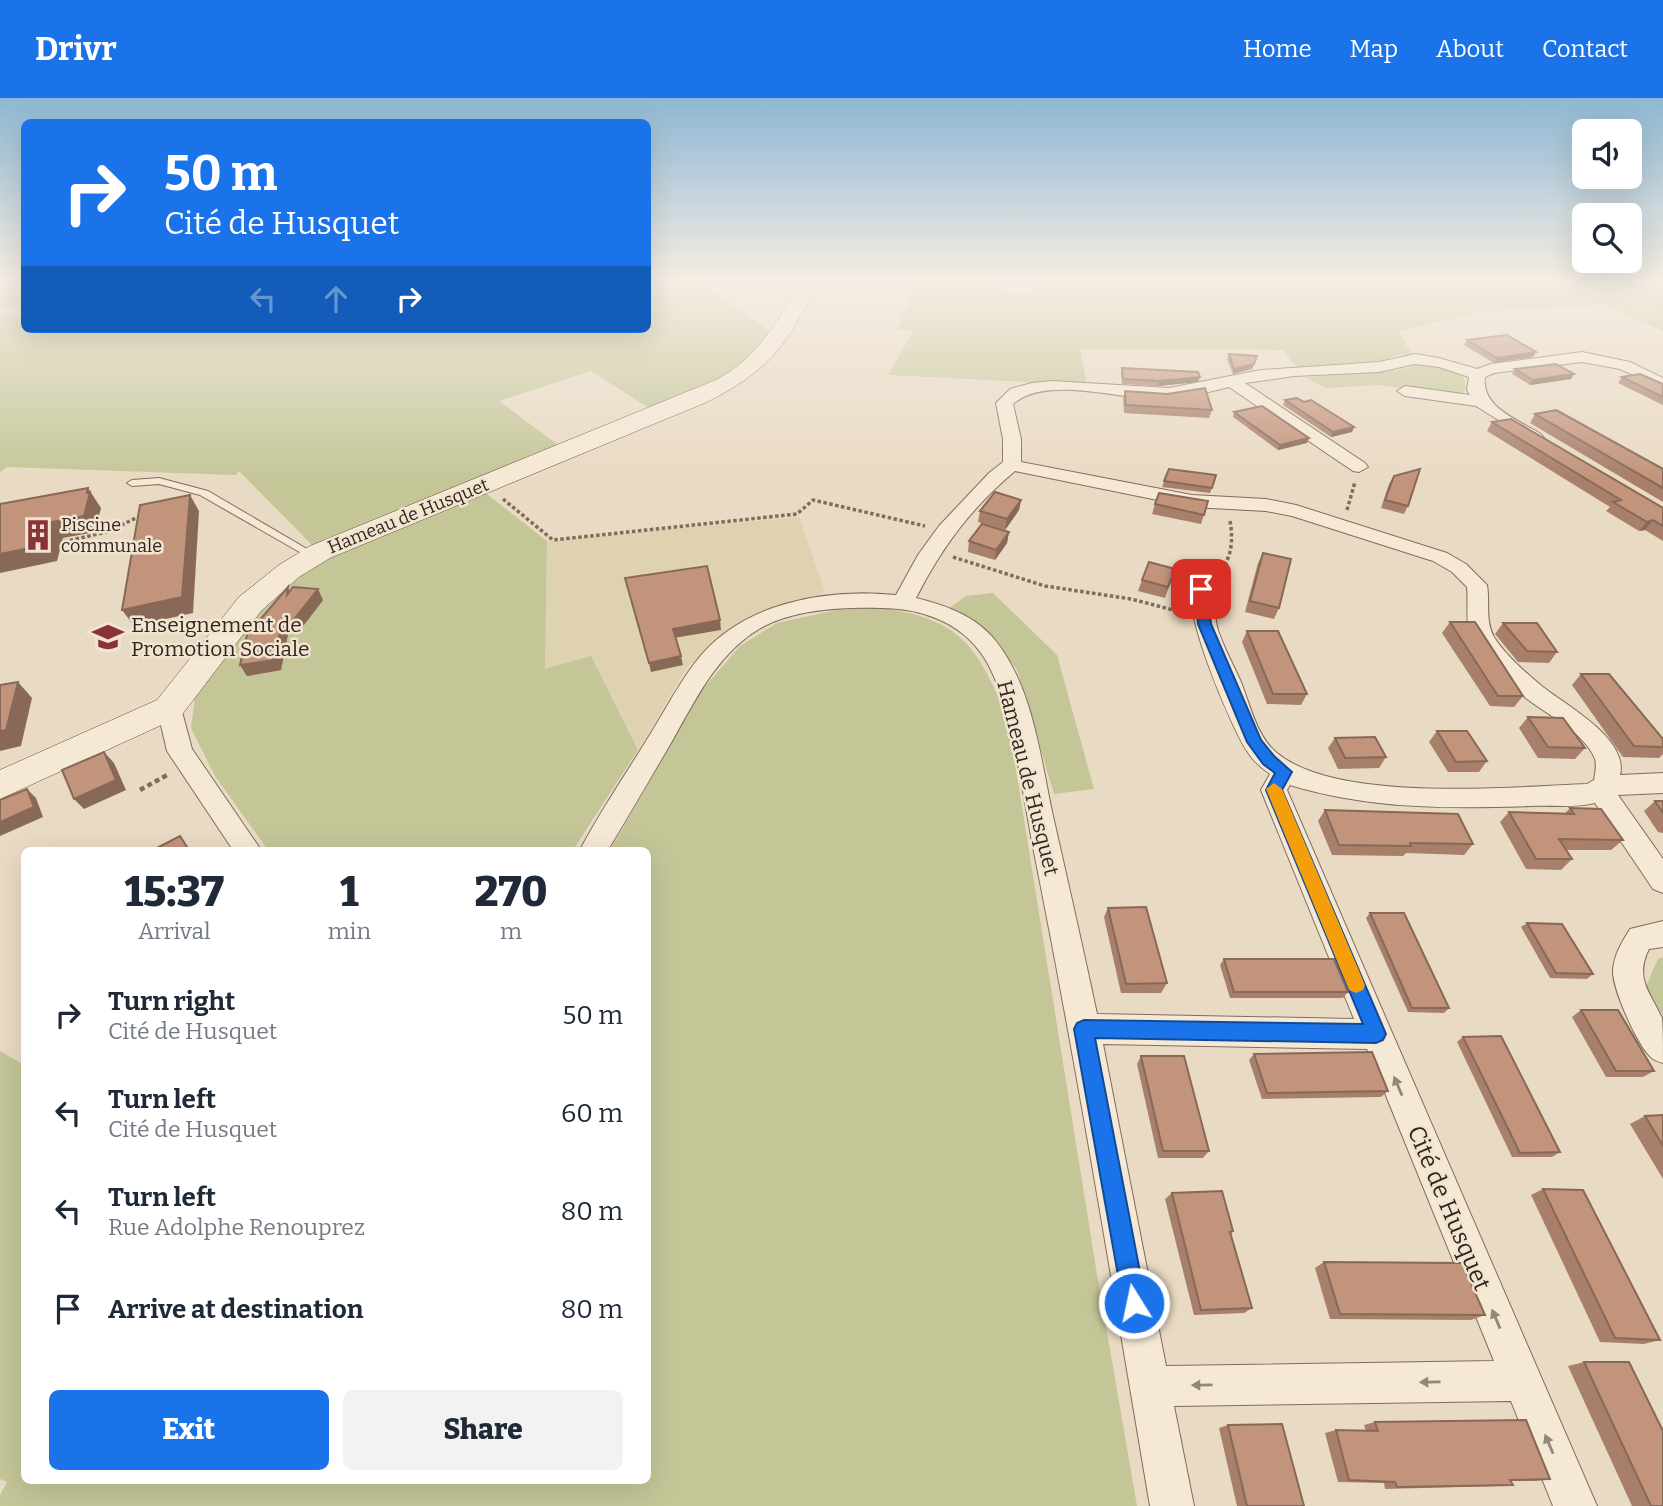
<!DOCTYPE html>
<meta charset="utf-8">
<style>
body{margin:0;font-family:Bitter,serif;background:#f2f2f3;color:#1f2937;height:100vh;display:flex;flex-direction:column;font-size:26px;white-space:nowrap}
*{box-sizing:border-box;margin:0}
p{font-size:23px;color:#747a83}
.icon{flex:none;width:38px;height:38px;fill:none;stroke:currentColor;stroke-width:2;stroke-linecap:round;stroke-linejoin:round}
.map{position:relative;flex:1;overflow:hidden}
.panel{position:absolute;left:21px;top:749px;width:630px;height:637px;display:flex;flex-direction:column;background:#fff;border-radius:10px;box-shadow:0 7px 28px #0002}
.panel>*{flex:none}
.hud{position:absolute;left:21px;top:21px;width:630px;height:214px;border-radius:10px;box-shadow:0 7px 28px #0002;background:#1a73e8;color:#fff;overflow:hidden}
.tools{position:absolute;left:1572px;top:21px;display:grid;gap:14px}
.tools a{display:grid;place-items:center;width:70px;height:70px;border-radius:10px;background:#fff;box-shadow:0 7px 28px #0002;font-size:35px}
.pin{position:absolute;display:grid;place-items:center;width:60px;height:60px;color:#fff;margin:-30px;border-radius:14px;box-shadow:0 4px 10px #0006}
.me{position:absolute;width:77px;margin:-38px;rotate:350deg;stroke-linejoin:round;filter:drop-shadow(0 0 5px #0008)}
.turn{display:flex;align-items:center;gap:24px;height:147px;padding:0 28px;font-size:32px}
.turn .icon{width:91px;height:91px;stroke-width:2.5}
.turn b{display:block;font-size:49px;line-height:60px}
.lanes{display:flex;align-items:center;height:66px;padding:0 28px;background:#0003;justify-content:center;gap:35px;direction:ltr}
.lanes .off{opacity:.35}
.eta{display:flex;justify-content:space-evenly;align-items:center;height:119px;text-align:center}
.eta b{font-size:42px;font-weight:800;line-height:49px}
.button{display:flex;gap:14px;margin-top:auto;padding:14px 28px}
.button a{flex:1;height:80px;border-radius:10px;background:#1a73e8;color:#fff;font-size:28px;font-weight:800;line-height:80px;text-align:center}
.button a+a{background:#f2f2f3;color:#1f2937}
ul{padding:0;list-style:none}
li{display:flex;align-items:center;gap:21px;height:98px;padding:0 28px}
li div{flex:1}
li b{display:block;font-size:26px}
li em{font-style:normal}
header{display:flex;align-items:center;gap:42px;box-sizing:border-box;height:98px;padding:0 35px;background:#1a73e8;color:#fff}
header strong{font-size:33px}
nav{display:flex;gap:38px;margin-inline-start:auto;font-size:24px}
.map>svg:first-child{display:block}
.farmland{fill:#ded2b1}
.green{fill:#c4c698}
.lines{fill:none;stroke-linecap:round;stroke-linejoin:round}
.lane-casing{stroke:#816c5c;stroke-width:2}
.street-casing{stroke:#816c5c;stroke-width:2}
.secondary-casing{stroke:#634e3f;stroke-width:1}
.path-far1{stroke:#816c5c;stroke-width:3.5;stroke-dasharray:3.5 2.5;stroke-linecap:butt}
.path{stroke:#816c5c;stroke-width:4.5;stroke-dasharray:5 3.5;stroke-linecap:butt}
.lane{fill:#f5e8d5;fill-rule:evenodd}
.street{fill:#f5e8d5;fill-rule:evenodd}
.secondary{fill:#f5e8d5;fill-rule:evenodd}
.wall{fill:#a87f6b}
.shaded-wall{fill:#886857}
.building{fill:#c3947c;stroke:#886857;stroke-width:2}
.oneway{fill:#94877a}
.route{fill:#1a73e8;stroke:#114b97;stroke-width:2}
.slow{fill:#f59e0b}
.labels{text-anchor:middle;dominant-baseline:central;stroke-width:5;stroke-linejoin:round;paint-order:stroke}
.far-street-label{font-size:18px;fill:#32261e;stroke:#f1e5d2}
.far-poi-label{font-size:18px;fill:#32261e;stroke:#f1e5d2;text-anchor:start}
.poi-label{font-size:21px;fill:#32261e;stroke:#f1e5d2;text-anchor:start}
.street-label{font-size:21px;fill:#32261e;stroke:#f1e5d2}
.near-street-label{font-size:24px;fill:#32261e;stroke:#f1e5d2}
</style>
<header>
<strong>Drivr</strong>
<nav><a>Home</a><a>Map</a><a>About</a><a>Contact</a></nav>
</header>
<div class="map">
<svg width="1663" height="1408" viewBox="0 0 1663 1408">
<rect width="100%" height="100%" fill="#e9dac3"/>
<path class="farmland" d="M799,419L825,494L744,523L687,569L638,652L591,559L545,571L547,443Z"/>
<g class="green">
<path d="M0,183H24V207L0,209Z"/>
<path d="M648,183L656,188L698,183L770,234L749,261L713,286L652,312L591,273L499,303L561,349L316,451L239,373L236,377L7,369L0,374V218L24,216V231H648Z"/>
<path d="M918,183L996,187C1005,197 1022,195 1035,196V183H1663V233L1604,207L1482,213L1398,234L1412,256L1397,257L1379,264L1298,270L1283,252L1080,251L1087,287L888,277L913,233L897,231Z"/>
<path d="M1428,266L1450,272L1464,279L1466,289L1462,297L1378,287L1325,290L1305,279L1398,272L1411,269L1409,267Z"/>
<path d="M483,393L547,443L545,571L591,558L638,652L573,752H268L215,678L191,630L195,599L274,491L324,459Z"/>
<path d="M993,495L1057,557L1094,691L1054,696L1017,572L987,534L948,511L966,498Z"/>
<path d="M877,509C962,521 977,547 1008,622L1096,1170L1137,1408H0V1397L7,1384L0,1381V953L24,967V1382H648V752H610L702,592L740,548L777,525L837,512Z"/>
<path d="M1663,859V917L1646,888L1658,861Z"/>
</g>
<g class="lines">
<defs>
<path id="lane" d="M159,380L208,393L319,458L318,460H310L200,397L159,386L132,388L127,385L132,382Z"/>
<g id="street">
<path d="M1582,254L1630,264L1663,280V291L1620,271L1582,264L1494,275L1485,279C1481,310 1519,322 1541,336L1544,340L1535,345L1476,308L1405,298L1397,293L1405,288L1470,297L1467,292L1469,279L1439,269L1415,266L1379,274L1294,278L1245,285L1365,365L1368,369L1359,374L1353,373L1229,289C1205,295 1180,301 1155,301C1115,300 1044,278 1013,306L1021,341V364L1192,397L1266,401L1296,407L1447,455L1466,466L1487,487C1490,504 1485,523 1494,539C1506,558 1527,576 1543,589C1567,608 1629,641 1620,677L1663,675V695L1618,697L1663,761V795L1653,791L1595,705C1575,710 1551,707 1531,708C1449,711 1368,711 1290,687L1287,692L1597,1408H1553L1511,1303L1174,1308L1194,1408H1150C1113,1191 1078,974 1035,759C1024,707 1012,600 983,558C961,524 920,510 881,510C843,509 793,511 759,531C716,557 695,603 671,645C650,681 629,717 608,752H580C600,714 624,679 646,643C662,618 676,590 694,566C739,505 824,490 896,497L918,457L939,428L989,375L1003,364V341L996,305L1010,291L1032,285L1052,283L1169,290L1261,272L1379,264L1415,256L1439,260L1477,271L1491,266ZM1015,373L1192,409L1266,413L1292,418L1433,463L1452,474L1467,489C1469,507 1464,524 1473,541C1484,563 1508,585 1527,601C1548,617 1585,635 1595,661C1597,669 1595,675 1594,682L1587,686C1510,689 1337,705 1277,655C1257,639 1250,607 1241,584C1234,568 1225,552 1219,535C1213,520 1216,500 1208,486H1194C1179,508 1232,630 1247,653C1253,663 1260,669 1270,676L1261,692L1354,921L1097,916C1083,850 1068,784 1053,718C1041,663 1034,597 1001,550C981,520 949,508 916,500C942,449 971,410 1015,373ZM1103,946L1367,951L1494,1263L1166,1268Z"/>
<path d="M169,602L177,604L181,610L192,651L261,752H233L167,653L157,610L161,604Z"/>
<path d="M1663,823V849L1649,851C1634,881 1651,895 1662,920C1663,931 1663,952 1663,965C1660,964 1656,963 1653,961C1638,950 1612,890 1613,872C1614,857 1622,844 1630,831Z"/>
</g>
<path id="secondary" d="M800,183H819C787,246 772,271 707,304L330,460L299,479L261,513L181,618L0,701V672L157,602L239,499L279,467L310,448L718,281C759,258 779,222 800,183Z"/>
</defs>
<use href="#lane" class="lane-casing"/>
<use href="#street" class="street-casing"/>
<use href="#secondary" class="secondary-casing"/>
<g class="path-far1">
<path d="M503,401L553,442L797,416L813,402L925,428"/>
<path d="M1347,412L1355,384"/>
<path d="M58,445L107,434L142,417"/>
<path d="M953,459L1045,488L1131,501L1181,514"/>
<path d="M1213,481C1231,465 1234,446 1230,423"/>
</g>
<g class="path">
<path d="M1174,512L1182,514"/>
<path d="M140,692L169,676"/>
</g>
<use href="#lane" class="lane"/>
<use href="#street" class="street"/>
<use href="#secondary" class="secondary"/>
</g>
<g class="wall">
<path d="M1467,242L1536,254L1533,259L1494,265L1464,247Z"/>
<path d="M1229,256L1257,258L1252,271L1233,276L1227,261Z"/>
<path d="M1122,270L1200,279L1198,284L1158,288L1122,286L1121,275Z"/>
<path d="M1515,271L1571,281L1530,287L1512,276Z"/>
<path d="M1622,279L1663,286V307L1618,285Z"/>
<path d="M1125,293L1212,312L1209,320L1124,315L1123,300Z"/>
<path d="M1285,302L1354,329L1352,334L1331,339L1283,307Z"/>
<path d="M1234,314L1307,345L1278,352L1233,319Z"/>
<path d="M1535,316L1663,371V404L1530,325Z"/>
<path d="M1492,324L1663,410V443L1645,432L1639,433L1606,413L1610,409L1487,333Z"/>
<path d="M1169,371L1216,377L1210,395L1162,389Z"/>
<path d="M1394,378L1408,408L1404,416L1381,410L1389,386Z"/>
<path d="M1021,402L1019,412L1005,432L978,424L980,413Z"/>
<path d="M1208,403L1201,426L1152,416L1155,406Z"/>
<path d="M1009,434L1007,445L995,462L968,454L969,443Z"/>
<path d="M1263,455L1279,510L1274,521L1245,514L1258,465Z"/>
<path d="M1175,471L1165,500L1138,493L1142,482Z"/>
<path d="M288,489L290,493L323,502L297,536H288L281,572L247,578L240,567Z"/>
<path d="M1450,524L1523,598L1514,609L1490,608L1442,535Z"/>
<path d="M1503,525L1557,554L1549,565L1518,564L1495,536Z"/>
<path d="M1247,533L1307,596L1301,607L1267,606L1242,544Z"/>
<path d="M1581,576L1663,641V656L1659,660L1623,659L1572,587Z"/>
<path d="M1528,619L1585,650L1575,661L1538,660L1519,630Z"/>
<path d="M1437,633L1487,663L1479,674H1448L1429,644Z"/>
<path d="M1335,640L1386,659L1379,670L1338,671L1328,650Z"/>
<path d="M1655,703H1663V735L1658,734L1644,713Z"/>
<path d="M1570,710L1623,742L1611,752H1566L1572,761L1561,772L1526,771L1500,724L1509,714L1565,715Z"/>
<path d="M1325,712L1473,746L1464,757L1406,755L1403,758L1332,757L1318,723Z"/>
<path d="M1108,810L1167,885L1161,895H1121L1104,819Z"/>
<path d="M1370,815L1449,910L1444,915L1408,914L1366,820Z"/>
<path d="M1527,825L1593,876L1587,881L1550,880L1521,829Z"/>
<path d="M1224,861L1348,894L1343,900H1230L1220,867Z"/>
<path d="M1581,912L1654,973L1643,979H1606L1572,919Z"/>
<path d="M1463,939L1560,1054L1552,1059H1512L1457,944Z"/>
<path d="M1254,956L1388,993L1381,999L1262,1001L1249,962Z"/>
<path d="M1141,958L1209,1053L1203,1060H1158L1137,966Z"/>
<path d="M1663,1017V1081L1630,1026L1645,1018Z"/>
<path d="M1543,1091L1660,1242L1644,1246L1600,1244L1531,1097Z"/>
<path d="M1172,1095L1233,1133L1231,1136L1252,1210L1244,1215L1194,1217L1165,1101Z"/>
<path d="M1324,1164L1485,1217L1471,1222L1330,1221L1315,1170Z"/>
<path d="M1584,1264L1663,1408H1632L1568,1268Z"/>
<path d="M1375,1324L1550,1381L1535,1383H1511L1513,1387L1498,1388L1385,1391L1384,1385L1338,1384L1325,1335L1336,1332L1366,1333L1364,1327Z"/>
<path d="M1228,1327L1304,1408H1237L1219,1330Z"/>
</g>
<g class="shaded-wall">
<path d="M1536,254L1533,259L1494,265L1497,260Z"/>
<path d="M1254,266L1252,271L1233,276L1234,271Z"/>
<path d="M1574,276L1571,281L1530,287L1533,282Z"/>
<path d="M1200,279L1198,284L1158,288L1159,283Z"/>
<path d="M1354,329L1352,334L1331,339L1333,334Z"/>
<path d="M1309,340L1307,345L1278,352L1280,347Z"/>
<path d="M88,390L101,410L95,434L63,440L57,463L0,475V456L51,424L87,395Z"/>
<path d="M190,397L199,413L193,515L134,528L122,512Z"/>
<path d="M1021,402L1019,412L1005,432L1007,421Z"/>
<path d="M1653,422L1645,432L1639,433L1647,424Z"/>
<path d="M1009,434L1007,445L995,462L996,452Z"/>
<path d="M318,491L323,502L297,536L291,525Z"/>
<path d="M720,522L721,532L674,540L673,531Z"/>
<path d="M282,525L288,536L281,572L247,578L240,567Z"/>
<path d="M681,558L683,567L651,574L649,565Z"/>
<path d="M18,584L32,600L21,648L0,653V633Z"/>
<path d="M104,654L114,665L126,692L84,711L74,701Z"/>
<path d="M27,691L36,700L43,719L0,738V724Z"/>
</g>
<g class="building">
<path d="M1507,237L1536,254L1497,260L1467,242Z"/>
<path d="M1229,256L1257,258L1254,266L1234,271Z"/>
<path d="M1556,266L1574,276L1533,282L1515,271Z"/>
<path d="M1122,270L1198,274L1200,279L1159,283L1123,281Z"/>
<path d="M1640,276L1663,286V299L1622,279Z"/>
<path d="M1205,290L1212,312L1126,307L1125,293L1167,296Z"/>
<path d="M1297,300L1304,304L1311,302L1354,329L1333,334L1285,302Z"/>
<path d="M1262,308L1309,340L1280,347L1234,314Z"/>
<path d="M1556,312L1663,371V390L1535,316Z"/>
<path d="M1511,321L1663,410V428L1653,422L1647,424L1613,404L1621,402L1492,324Z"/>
<path d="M1169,371L1216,377L1212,390L1164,383Z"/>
<path d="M1420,371L1408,408L1385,402L1394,378Z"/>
<path d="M88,390L87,395L90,394L84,418L51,424L44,447L0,456V406Z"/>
<path d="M995,394L1021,402L1007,421L980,413Z"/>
<path d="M1159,395L1208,403L1204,417L1155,406Z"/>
<path d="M190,397L182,499L122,512L140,407Z"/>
<path d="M982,426L1009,434L996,452L969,443Z"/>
<path d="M1263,455L1291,461L1279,510L1250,503Z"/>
<path d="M1149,464L1175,471L1168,489L1142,482Z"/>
<path d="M707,468L720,522L673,531L681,558L649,565L625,480Z"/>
<path d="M288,489L287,497L293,489L318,491L291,525H282L274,562L240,567L247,537Z"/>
<path d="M1450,524H1475L1523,598H1498Z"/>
<path d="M1503,525H1537L1557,554L1527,553Z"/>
<path d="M1247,533H1278L1307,596H1273Z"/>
<path d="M1581,576H1609L1663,641V649L1634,648Z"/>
<path d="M18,584L6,632L0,633V587Z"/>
<path d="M1528,619L1563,620L1585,650L1548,649Z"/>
<path d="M1437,633H1467L1487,663L1456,664Z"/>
<path d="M1375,639L1386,659L1345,660L1335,640Z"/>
<path d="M104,654L116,682L74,701L62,672Z"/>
<path d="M27,691L34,709L0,724V702Z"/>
<path d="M1655,703H1663V715Z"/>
<path d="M1570,710L1601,711L1623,742L1559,741L1572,761H1536L1509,714L1574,716Z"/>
<path d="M1325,712L1458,716L1473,746L1410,745L1411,748L1339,747Z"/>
<path d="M180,738L189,752H153Z"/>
<path d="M1146,809L1167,885L1126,886L1108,810Z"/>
<path d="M1370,815H1404L1449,910H1412Z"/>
<path d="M1527,825L1562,826L1593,876L1556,875Z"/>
<path d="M1224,861H1334L1348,894H1234Z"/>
<path d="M1581,912H1618L1654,973H1616Z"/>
<path d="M1501,938L1560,1054L1520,1055L1463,939Z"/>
<path d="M1372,954L1388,993L1267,995L1254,956Z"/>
<path d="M1141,958H1184L1209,1053H1163Z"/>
<path d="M1663,1017V1048L1645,1018Z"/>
<path d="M1543,1091L1583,1092L1660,1242L1615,1240Z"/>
<path d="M1222,1093L1233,1133L1230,1134L1252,1210L1201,1212L1172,1095Z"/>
<path d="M1324,1164L1462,1165L1485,1217L1340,1216Z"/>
<path d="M1584,1264H1629L1663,1333V1408H1651Z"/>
<path d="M1526,1322L1550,1381L1510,1382L1513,1387L1397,1389L1395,1384L1349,1382L1336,1332L1378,1333L1375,1324Z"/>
<path d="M1282,1326L1304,1408H1247L1228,1327Z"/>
</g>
<defs><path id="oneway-solid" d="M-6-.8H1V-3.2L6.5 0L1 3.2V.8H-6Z" transform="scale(1.75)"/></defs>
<g class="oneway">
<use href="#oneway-solid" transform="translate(1398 988) rotate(-113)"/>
<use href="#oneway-solid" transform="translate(1496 1221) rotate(-113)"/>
<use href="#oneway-solid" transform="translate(1430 1284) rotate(179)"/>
<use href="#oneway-solid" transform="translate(1202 1287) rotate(179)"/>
<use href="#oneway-solid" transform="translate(1549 1346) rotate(-113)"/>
</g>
<linearGradient id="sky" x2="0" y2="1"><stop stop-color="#8db7d3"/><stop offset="0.48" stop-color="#f5eee4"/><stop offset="1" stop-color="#f5eee4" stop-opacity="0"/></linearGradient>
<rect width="1663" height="380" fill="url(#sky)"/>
<path class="route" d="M1201,487L1207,491L1211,526L1261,642L1274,658L1292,674L1282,692L1386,936L1383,942L1376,945L1095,940L1146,1205L1143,1213L1134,1217L1126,1213L1123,1205L1074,931L1077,925L1084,922L1363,926L1266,692L1275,675L1263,666L1247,644L1198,526L1195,491Z"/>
<path class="slow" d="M1274,685L1282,691L1365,887L1363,892L1356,895L1349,892L1347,887L1266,691Z"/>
<defs>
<symbol id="building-bare" viewBox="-9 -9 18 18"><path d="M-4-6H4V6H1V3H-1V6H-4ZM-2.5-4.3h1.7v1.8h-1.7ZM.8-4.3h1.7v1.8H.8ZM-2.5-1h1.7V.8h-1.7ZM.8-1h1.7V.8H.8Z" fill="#8a323a" stroke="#f1e5d2" stroke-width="2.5" paint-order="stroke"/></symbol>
<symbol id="school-bare" viewBox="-9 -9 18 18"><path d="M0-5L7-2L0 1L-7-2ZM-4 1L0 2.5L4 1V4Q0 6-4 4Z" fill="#8a323a" stroke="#f1e5d2" stroke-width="2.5" paint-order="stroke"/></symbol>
</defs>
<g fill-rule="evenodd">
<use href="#building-bare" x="16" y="415" width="44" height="44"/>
<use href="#school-bare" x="86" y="517" width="44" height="44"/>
</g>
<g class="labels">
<g class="far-street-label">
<text transform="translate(408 418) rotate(-22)">Hameau de Husquet</text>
</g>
<g class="far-poi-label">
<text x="61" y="427">Piscine<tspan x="61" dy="21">communale</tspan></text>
</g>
<g class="poi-label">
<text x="131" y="527">Enseignement de<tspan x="131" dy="24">Promotion Sociale</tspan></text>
</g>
<g class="street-label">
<text transform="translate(1028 680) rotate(76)">Hameau de Husquet</text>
</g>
<g class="near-street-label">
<text transform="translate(1449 1110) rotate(67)">Cité de Husquet</text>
</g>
</g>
</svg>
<div class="tools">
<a><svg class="icon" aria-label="sound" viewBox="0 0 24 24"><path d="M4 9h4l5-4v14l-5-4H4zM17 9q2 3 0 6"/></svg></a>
<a><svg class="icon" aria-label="search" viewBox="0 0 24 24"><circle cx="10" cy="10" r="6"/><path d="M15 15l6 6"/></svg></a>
</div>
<div class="pin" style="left:1201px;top:491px;background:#d93025"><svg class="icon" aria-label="arrive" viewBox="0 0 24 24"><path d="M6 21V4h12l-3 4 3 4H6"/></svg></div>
<svg class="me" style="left:1134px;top:1205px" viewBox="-20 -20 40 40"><circle r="17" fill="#1a73e8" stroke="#fff" stroke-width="3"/><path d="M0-11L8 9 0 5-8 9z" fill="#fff"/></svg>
<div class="hud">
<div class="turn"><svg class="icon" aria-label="right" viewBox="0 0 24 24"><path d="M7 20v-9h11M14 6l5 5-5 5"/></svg><div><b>50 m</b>Cité de Husquet</div></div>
<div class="lanes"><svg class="icon off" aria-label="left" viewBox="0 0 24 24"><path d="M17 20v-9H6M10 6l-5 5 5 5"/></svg><svg class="icon off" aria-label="ahead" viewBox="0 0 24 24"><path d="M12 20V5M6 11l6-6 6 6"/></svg><svg class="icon" aria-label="right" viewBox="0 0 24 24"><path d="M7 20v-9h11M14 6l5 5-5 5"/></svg></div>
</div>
<section class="panel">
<div class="eta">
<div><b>15:37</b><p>Arrival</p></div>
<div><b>1</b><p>min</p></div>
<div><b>270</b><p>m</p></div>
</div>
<ul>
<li><svg class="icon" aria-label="right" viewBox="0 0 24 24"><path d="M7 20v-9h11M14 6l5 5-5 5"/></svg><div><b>Turn right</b><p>Cité de Husquet</p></div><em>50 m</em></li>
<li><svg class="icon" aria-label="left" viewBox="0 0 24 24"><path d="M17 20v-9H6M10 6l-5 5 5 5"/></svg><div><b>Turn left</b><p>Cité de Husquet</p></div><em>60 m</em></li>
<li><svg class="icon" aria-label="left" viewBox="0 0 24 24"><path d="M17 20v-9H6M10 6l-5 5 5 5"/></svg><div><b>Turn left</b><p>Rue Adolphe Renouprez</p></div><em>80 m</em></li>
<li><svg class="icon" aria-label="arrive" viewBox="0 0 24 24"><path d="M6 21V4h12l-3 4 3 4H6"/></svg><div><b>Arrive at destination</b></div><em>80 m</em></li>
</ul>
<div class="button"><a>Exit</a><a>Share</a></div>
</section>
</div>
